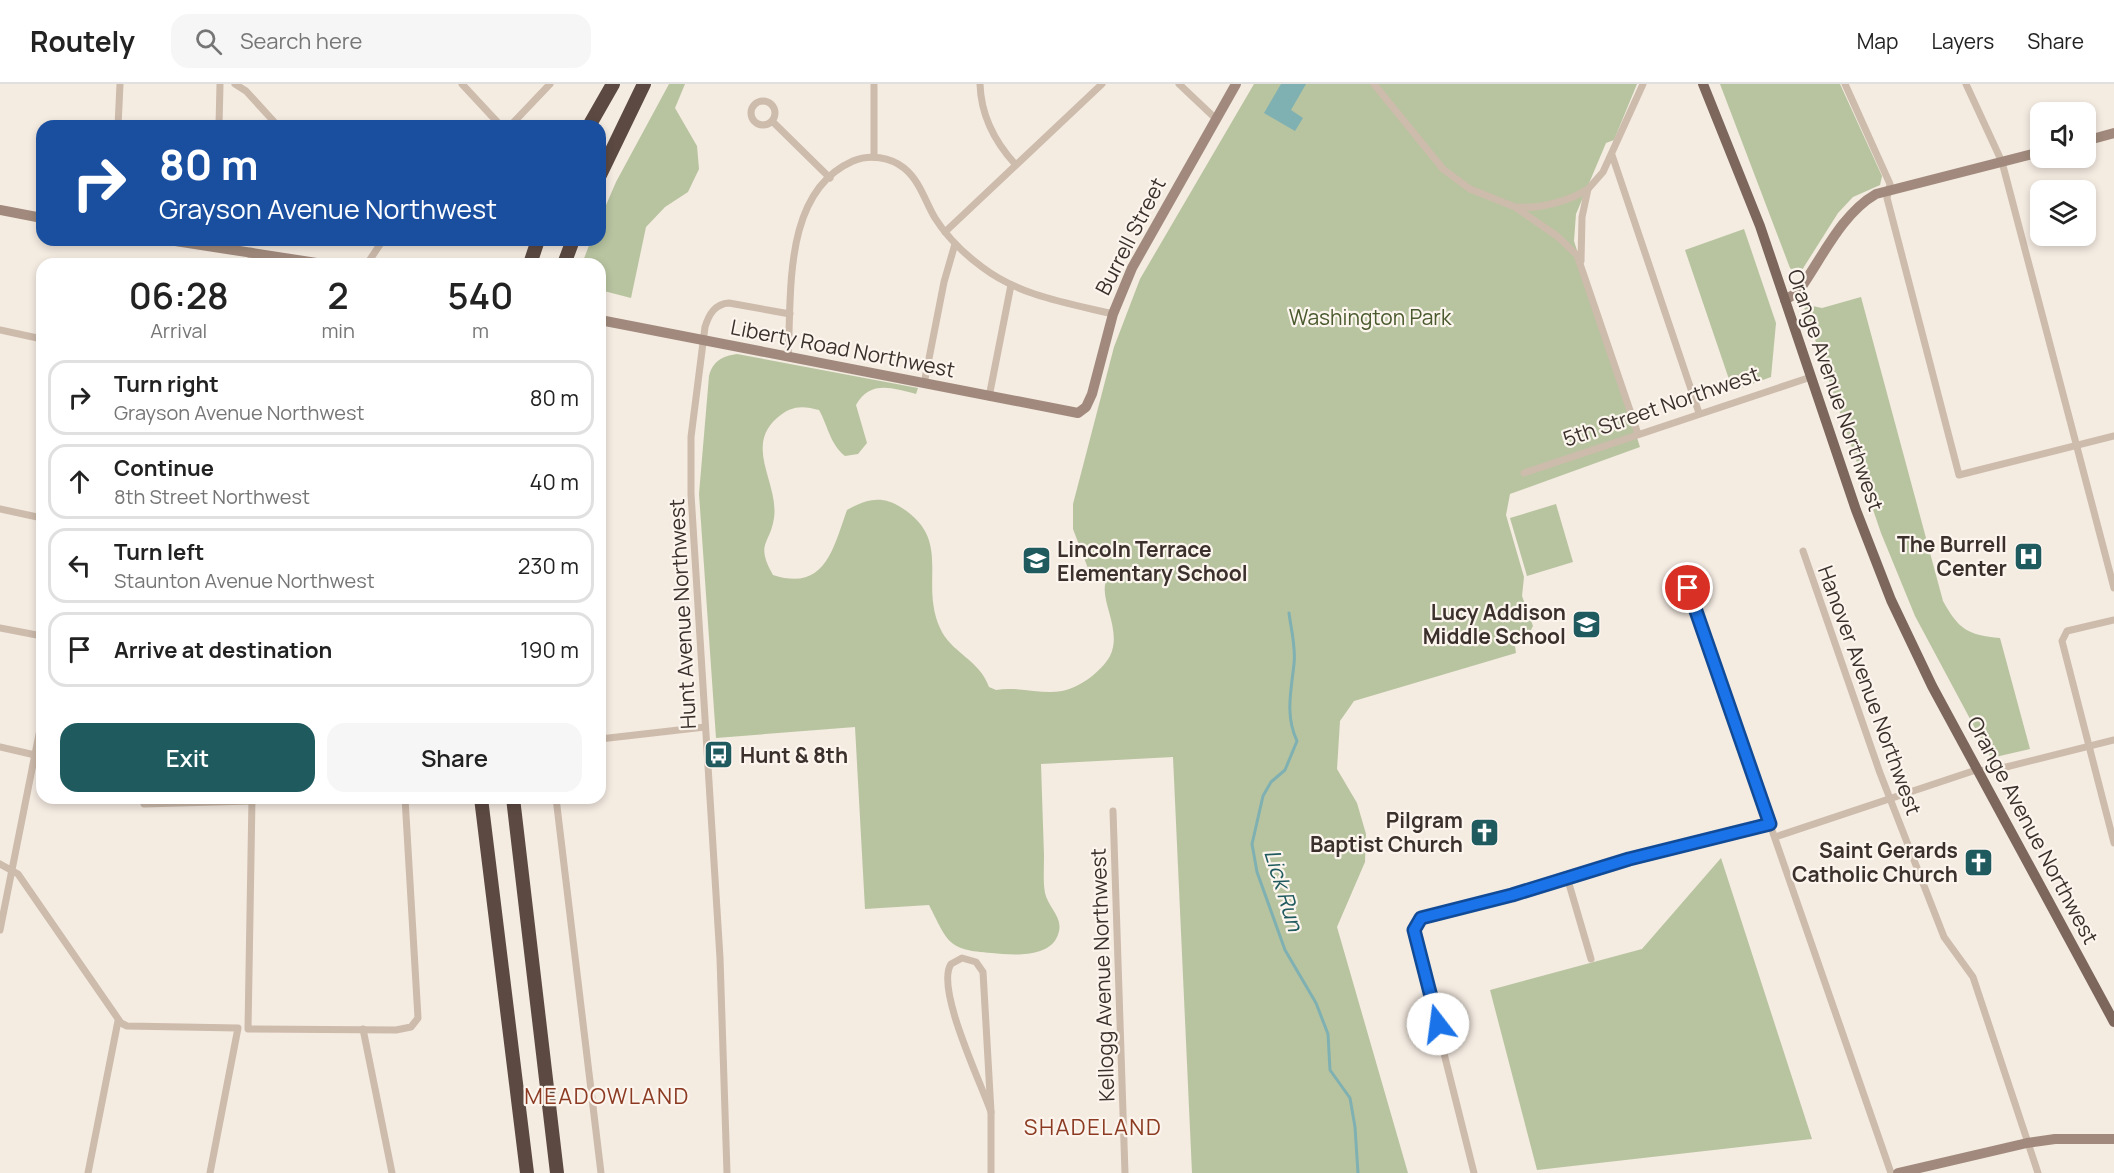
<!DOCTYPE html>
<style>
body{margin:0;font-family:Manrope,sans-serif;background:#f6f6f6;color:#222;height:100vh;display:flex;flex-direction:column;font-size:22px;white-space:nowrap}
*{box-sizing:border-box;margin:0}
p{font-size:20px;color:#767676}
.icon{flex:none;width:33px;height:33px;fill:none;stroke:currentColor;stroke-width:2;stroke-linecap:round;stroke-linejoin:round}
.map{position:relative;flex:1;overflow:hidden}
.panel{position:absolute;left:36px;top:174px;width:570px;height:546px;display:flex;flex-direction:column;background:#fff;border-radius:18px;box-shadow:0 3px 9px #0003}
.panel>*{flex:none}
.hud{position:absolute;left:36px;top:36px;width:570px;height:126px;border-radius:18px;box-shadow:0 3px 9px #0003;background:#1a4fa0;color:#fff;overflow:hidden}
.tools{position:absolute;left:2030px;top:18px;display:grid;gap:12px}
.tools a{display:grid;place-items:center;width:66px;height:66px;border-radius:12px;background:#fff;box-shadow:0 3px 9px #0003;font-size:30px}
.pin{position:absolute;display:grid;place-items:center;width:51px;height:51px;color:#fff;margin:-26px;border:3px solid #fff;border-radius:50%;box-shadow:0 2px 6px #0007}
.me{position:absolute;width:66px;margin:-33px;rotate:345deg;stroke-linejoin:round;filter:drop-shadow(0 0 4px #0008)}
.turn{display:flex;align-items:center;gap:21px;height:126px;padding:0 24px;font-size:27px}
.turn .icon{width:78px;height:78px;stroke-width:2.5}
.turn b{display:block;font-size:42px;line-height:51px}
.eta{display:flex;justify-content:space-evenly;align-items:center;height:102px;text-align:center}
.eta b{font-size:36px;font-weight:600;line-height:42px}
.button{display:flex;gap:12px;margin-top:auto;padding:12px 24px}
.button a{flex:1;height:69px;border-radius:18px;background:#1f5a5e;color:#fff;font-size:24px;font-weight:600;line-height:69px;text-align:center}
.button a+a{background:#f6f6f6;color:#222}
ul{padding:0;list-style:none}
li{display:flex;align-items:center;gap:18px;height:75px;margin:0 12px 9px;padding:0 12px;border:3px solid #e0e0e0;border-radius:18px}
li div{flex:1}
li b{display:block;font-size:22px}
li em{font-style:normal}
header{display:flex;align-items:center;gap:36px;box-sizing:border-box;height:84px;padding:0 30px;background:#fff;border-bottom:2px solid #e0e0e0}
header strong{font-size:28px}
nav{display:flex;gap:33px;margin-inline-start:auto;font-size:21px}
.search{width:420px;height:54px;background:#f6f6f6;display:flex;align-items:center;gap:15px;box-sizing:border-box;padding:0 21px;border-radius:18px;color:#767676;font-size:22px}
.map>svg:first-child{display:block}
.green{fill:#b8c4a0}
.water{fill:#7fb0b2}
.lines{fill:none;stroke-linecap:round;stroke-linejoin:round}
.stream{stroke:#7fb0b2;stroke-width:3}
.street{stroke:#cdbbac;stroke-width:7}
.secondary{stroke:#a18a7d;stroke-width:10}
.primary{stroke:#7d675c;stroke-width:10}
.highway{stroke:#5c4a42;stroke-width:14}
.route-casing{stroke:#114b97;stroke-width:15}
.route{stroke:#1a73e8;stroke-width:10}
.labels{text-anchor:middle;dominant-baseline:central;stroke-width:4.5;stroke-linejoin:round;paint-order:stroke}
.street-label{font-size:21px;fill:#3b302b;stroke:#fbf5ee}
.park-label{font-size:21px;fill:#4a5a2e;stroke:#fbf5ee}
.poi-label{font-size:21px;font-weight:bold;fill:#3b302b;stroke:#fbf5ee;text-anchor:end}
.water-label{font-size:22px;font-style:italic;fill:#1f5a5e;stroke:#fbf5ee}
.neighbourhood-label{font-size:22px;letter-spacing:1.5px;fill:#8c3b22;stroke:#fbf5ee}
</style>
<header>
<strong>Routely</strong>
<div class="search"><svg class="icon" aria-label="search" viewBox="0 0 24 24"><circle cx="10" cy="10" r="6"/><path d="M15 15l6 6"/></svg>Search here</div>
<nav><a>Map</a><a>Layers</a><a>Share</a></nav>
</header>
<div class="map">
<svg width="2114" height="1089" viewBox="0 0 2114 1089">
<rect width="100%" height="100%" fill="#f4ebe1"/>
<g class="green">
<path d="M669,0H685L675,24L697,62L699,85L688,108L665,123L646,143L631,214L600,206V180H582L591,156H600V135L616,98Z"/>
<path d="M1254,0H1637L1614,56L1606,59L1576,130L1574,157L1640,363L1510,410L1506,431L1524,493L1522,512L1533,542L1525,557L1515,562L1516,569L1354,617L1340,637L1337,685L1357,719L1366,750L1365,778L1337,843L1408,1089H1192L1173,673L1041,680C1042,711 1043,742 1044,772C1044,784 1043,798 1045,809C1049,826 1067,835 1056,855C1045,874 1010,871 992,869C947,866 948,858 929,821L865,825L855,643L716,654L699,410L709,292C713,277 722,272 737,270L918,304L916,310C892,304 870,296 856,321L867,359L858,370L845,372C830,360 828,342 819,326C802,321 790,322 777,334C744,363 779,399 774,434C770,461 755,459 773,491C825,508 833,465 847,426C867,415 882,411 902,424C953,457 919,497 940,544C950,568 980,576 989,603L996,606C1018,602 1042,611 1062,607C1079,604 1101,588 1110,572C1124,544 1094,510 1109,492L1089,487L1073,445V420L1114,263L1140,195Z"/>
<path d="M1720,0H1840L1882,92L1880,101L1853,113L1838,129L1802,186L1795,188L1790,184Z"/>
<path d="M1744,145L1776,239L1771,293L1733,307L1685,166Z"/>
<path d="M1861,213L1943,517C1959,546 1968,551 2000,554L2030,665L1991,674L1915,532L1881,449L1803,220L1822,224Z"/>
<path d="M1556,420L1573,478L1527,492L1510,434Z"/>
<path d="M1721,774L1812,1055L1537,1086L1490,906L1642,865Z"/>
</g>
<path class="water" d="M1281,0H1306L1291,26L1303,34L1295,47L1264,29Z"/>
<g class="lines">
<path class="stream" d="M1289,529C1291,545 1296,563 1294,580C1291,608 1285,631 1297,657L1285,686L1271,698L1263,712L1252,760L1257,788L1285,866L1316,919L1328,950L1330,986L1350,1014L1355,1043L1358,1089"/>
<g class="street">
<path d="M235,0L246,7L278,42"/>
<path d="M462,0L501,42"/>
<path d="M874,0V73"/>
<path d="M980,0C981,32 994,57 1015,80"/>
<path d="M1179,0L1215,34"/>
<path d="M1374,0L1443,85L1470,105L1515,123L1557,152L1577,171L1638,350"/>
<path d="M1845,0L1890,100L1887,114L1959,391L2114,352"/>
<path d="M1966,0L2002,78L2114,504"/>
<circle cx="763" cy="29" r="12"/>
<path d="M772,37L830,94"/>
<path d="M118,42L120,0"/>
<path d="M219,42L220,0"/>
<path d="M510,42L550,0"/>
<path d="M1612,71L1699,329"/>
<path d="M1518,123C1539,125 1570,117 1588,105"/>
<path d="M945,148L1102,0"/>
<path d="M251,167V180"/>
<path d="M1581,177L1582,133L1588,105L1603,88L1643,0"/>
<path d="M367,180L383,156"/>
<path d="M0,246L42,255"/>
<path d="M788,273C792,210 782,108 853,77C870,70 890,73 904,84C920,97 925,117 935,134C947,153 963,169 982,183C1020,212 1067,219 1113,230"/>
<path d="M924,300L944,198L955,160"/>
<path d="M989,313L1011,201"/>
<path d="M1524,389L1811,293"/>
<path d="M0,425L42,434"/>
<path d="M1803,467L1880,689L1944,853L1973,893L2038,1089"/>
<path d="M1688,504L1891,1089"/>
<path d="M2114,536L2067,547L2062,557L2114,759"/>
<path d="M0,544L42,552"/>
<path d="M600,655L705,643"/>
<path d="M0,663L35,671"/>
<path d="M252,714L248,945L396,946L411,943L418,934L405,714"/>
<path d="M556,714L601,1089"/>
<path d="M144,720L252,717"/>
<path d="M1113,727L1125,1089"/>
<path d="M1775,753L1973,687L1994,686L2114,656"/>
<path d="M0,780L18,790L121,939L127,942L238,944L210,1089"/>
<path d="M1567,793L1591,875"/>
<path d="M0,846L42,635"/>
<path d="M962,874L976,878L983,888L991,1028C981,999 935,904 951,880Z"/>
<path d="M363,945L392,1089"/>
<path d="M991,1028V1089"/>
<path d="M88,1089L118,937"/>
<path d="M727,1089L720,874L691,410V353L705,243C709,230 715,220 729,219L790,230"/>
<path d="M1474,1089L1416,858L1414,846L1418,836L1629,775L1770,740"/>
</g>
<g class="secondary">
<path d="M2085,57L2114,49"/>
<path d="M0,126L42,134"/>
<path d="M169,156L323,180"/>
<path d="M1785,216L1798,208C1821,176 1841,130 1876,110L2040,68"/>
<path d="M600,236L1078,329L1086,323L1092,310L1113,230L1132,184L1236,0"/>
<path d="M1898,1089L2027,1059L2055,1055H2114"/>
</g>
<path class="primary" d="M1703,0L1760,142L1856,426L1891,516L1932,602L2114,938"/>
<g class="highway">
<path d="M589,42L613,0"/>
<path d="M600,91L644,0"/>
<path d="M530,180L538,156"/>
<path d="M564,180L573,156"/>
<path d="M481,714L527,1089"/>
<path d="M513,714L557,1089"/>
</g>
</g>
<g class="lines">
<defs>
<path id="route" d="M1438,940L1414,846L1421,834L1512,811L1629,775L1770,740L1688,504"/>
</defs>
<use href="#route" class="route-casing"/>
<use href="#route" class="route"/>
</g>
<defs>
<symbol id="hospital-square" viewBox="-11 -11 22 22"><rect x="-9" y="-9" width="18" height="18" rx="4" fill="#1f5a5e" stroke="#fbf5ee"/><path d="M-5-5h3v3.5h4V-5h3V5h-3V1.5h-4V5h-3Z" fill="#fff"/></symbol>
<symbol id="school-square" viewBox="-11 -11 22 22"><rect x="-9" y="-9" width="18" height="18" rx="4" fill="#1f5a5e" stroke="#fbf5ee"/><path d="M0-5L7-2L0 1L-7-2ZM-4 1L0 2.5L4 1V4Q0 6-4 4Z" fill="#fff"/></symbol>
<symbol id="bus-square" viewBox="-11 -11 22 22"><rect x="-9" y="-9" width="18" height="18" rx="4" fill="#1f5a5e" stroke="#fbf5ee"/><path d="M-5-6H5V4H4V6H2V4H-2V6H-4V4H-5ZM-3.5-4V0h7V-4ZM-3.5 1.2v1.5H-2V1.2ZM2 1.2v1.5H3.5V1.2Z" fill="#fff"/></symbol>
<symbol id="church-square" viewBox="-11 -11 22 22"><rect x="-9" y="-9" width="18" height="18" rx="4" fill="#1f5a5e" stroke="#fbf5ee"/><path d="M-1.2-6h2.4v3.5h3.3v2.4h-3.3V6h-2.4V-.1h-3.3v-2.4h3.3Z" fill="#fff"/></symbol>
</defs>
<g fill-rule="evenodd">
<use href="#hospital-square" x="2012" y="456" width="33" height="33"/>
<use href="#school-square" x="1020" y="460" width="33" height="33"/>
<use href="#school-square" x="1570" y="524" width="33" height="33"/>
<use href="#bus-square" x="702" y="654" width="33" height="33"/>
<use href="#church-square" x="1468" y="732" width="33" height="33"/>
<use href="#church-square" x="1962" y="762" width="33" height="33"/>
</g>
<g class="labels">
<g class="street-label">
<text transform="translate(1130 152) rotate(-63)">Burrell Street</text>
<text transform="translate(843 264) rotate(11)">Liberty Road Northwest</text>
<text transform="translate(1836 306) rotate(71)">Orange Avenue Northwest</text>
<text transform="translate(1661 322) rotate(-19)">5th Street Northwest</text>
<text transform="translate(682 530) rotate(-93)">Hunt Avenue Northwest</text>
<text transform="translate(1870 606) rotate(70)">Hanover Avenue Northwest</text>
<text transform="translate(2033 746) rotate(62)">Orange Avenue Northwest</text>
<text transform="translate(1102 891) rotate(-92)">Kellogg Avenue Northwest</text>
</g>
<g class="park-label">
<text x="1370" y="233">Washington Park</text>
</g>
<g class="poi-label">
<text x="2007" y="460">The Burrell<tspan x="2007" dy="24">Center</tspan></text>
<text x="1057" y="465" text-anchor="start">Lincoln Terrace<tspan x="1057" dy="24">Elementary School</tspan></text>
<text x="1566" y="528">Lucy Addison<tspan x="1566" dy="24">Middle School</tspan></text>
<text x="740" y="671" text-anchor="start">Hunt &amp; 8th</text>
<text x="1463" y="736">Pilgram<tspan x="1463" dy="24">Baptist Church</tspan></text>
<text x="1958" y="766">Saint Gerards<tspan x="1958" dy="24">Catholic Church</tspan></text>
</g>
<g class="water-label">
<text transform="translate(1284 806) rotate(73)">Lick Run</text>
</g>
<g class="neighbourhood-label">
<text x="607" y="1012">MEADOWLAND</text>
<text x="1093" y="1043">SHADELAND</text>
</g>
</g>
</svg>
<div class="tools">
<a><svg class="icon" aria-label="sound" viewBox="0 0 24 24"><path d="M4 9h4l5-4v14l-5-4H4zM17 9q2 3 0 6"/></svg></a>
<a><svg class="icon" aria-label="layers" viewBox="0 0 24 24"><path d="M12 4l9 5-9 5-9-5zM3 14l9 5 9-5"/></svg></a>
</div>
<div class="pin" style="left:1688px;top:504px;background:#d93025"><svg class="icon" aria-label="arrive" viewBox="0 0 24 24"><path d="M6 21V4h12l-3 4 3 4H6"/></svg></div>
<svg class="me" style="left:1438px;top:940px" viewBox="-20 -20 40 40"><circle r="19" fill="#fff"/><path d="M0-13L10 11 0 6-10 11z" fill="#1a73e8"/></svg>
<div class="hud">
<div class="turn"><svg class="icon" aria-label="right" viewBox="0 0 24 24"><path d="M7 20v-9h11M14 6l5 5-5 5"/></svg><div><b>80 m</b>Grayson Avenue Northwest</div></div>
</div>
<section class="panel">
<div class="eta">
<div><b>06:28</b><p>Arrival</p></div>
<div><b>2</b><p>min</p></div>
<div><b>540</b><p>m</p></div>
</div>
<ul>
<li><svg class="icon" aria-label="right" viewBox="0 0 24 24"><path d="M7 20v-9h11M14 6l5 5-5 5"/></svg><div><b>Turn right</b><p>Grayson Avenue Northwest</p></div><em>80 m</em></li>
<li><svg class="icon" aria-label="ahead" viewBox="0 0 24 24"><path d="M12 20V5M6 11l6-6 6 6"/></svg><div><b>Continue</b><p>8th Street Northwest</p></div><em>40 m</em></li>
<li><svg class="icon" aria-label="left" viewBox="0 0 24 24"><path d="M17 20v-9H6M10 6l-5 5 5 5"/></svg><div><b>Turn left</b><p>Staunton Avenue Northwest</p></div><em>230 m</em></li>
<li><svg class="icon" aria-label="arrive" viewBox="0 0 24 24"><path d="M6 21V4h12l-3 4 3 4H6"/></svg><div><b>Arrive at destination</b></div><em>190 m</em></li>
</ul>
<div class="button"><a>Exit</a><a>Share</a></div>
</section>
</div>
